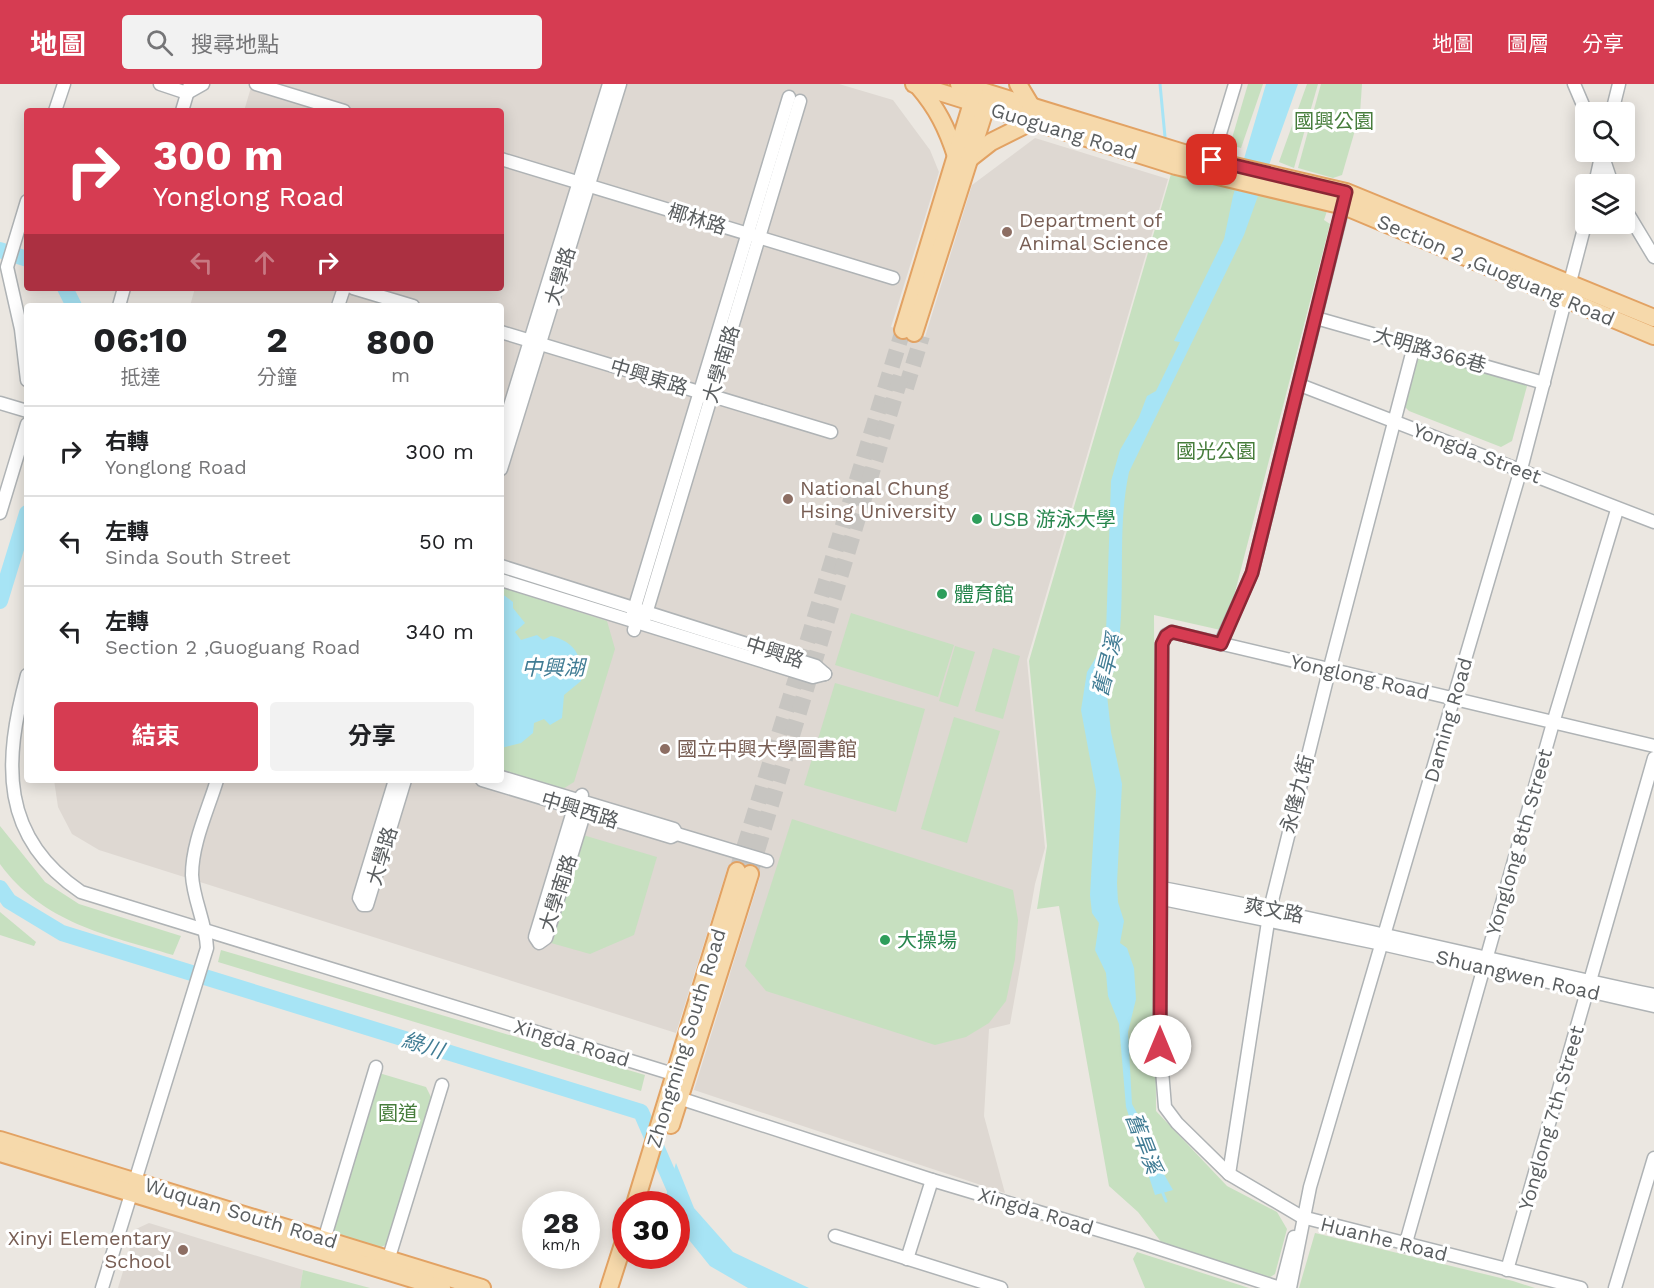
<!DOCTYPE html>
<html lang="zh-TW">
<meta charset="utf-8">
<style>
body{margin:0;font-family:"Work Sans","Noto Sans TC",sans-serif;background:#f2f2f2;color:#202124;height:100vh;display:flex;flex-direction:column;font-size:22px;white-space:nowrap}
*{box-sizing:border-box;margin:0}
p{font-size:20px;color:#757577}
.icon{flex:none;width:33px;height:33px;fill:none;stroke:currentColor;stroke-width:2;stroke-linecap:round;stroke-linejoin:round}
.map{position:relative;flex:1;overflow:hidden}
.panel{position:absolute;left:24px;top:219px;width:480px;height:480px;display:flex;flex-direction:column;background:#fff;border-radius:6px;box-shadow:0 3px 15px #0003}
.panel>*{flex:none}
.banner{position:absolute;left:24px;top:24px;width:480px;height:183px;border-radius:6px;box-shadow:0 3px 15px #0003;background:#d63c52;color:#fff;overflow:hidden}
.controls{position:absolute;left:1575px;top:18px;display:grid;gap:12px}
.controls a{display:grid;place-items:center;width:60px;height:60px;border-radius:6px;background:#fff;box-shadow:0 3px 15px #0003;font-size:30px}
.speed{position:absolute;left:522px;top:1107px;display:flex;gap:12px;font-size:30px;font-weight:700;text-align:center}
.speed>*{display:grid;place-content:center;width:78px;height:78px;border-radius:50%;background:#fff;box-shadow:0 3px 15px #0003;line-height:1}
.speed small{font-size:15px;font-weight:400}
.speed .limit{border:9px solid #d22;background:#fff;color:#111}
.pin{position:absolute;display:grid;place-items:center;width:51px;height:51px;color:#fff;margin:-26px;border-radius:12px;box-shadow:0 3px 9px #0006}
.me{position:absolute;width:66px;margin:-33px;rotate:0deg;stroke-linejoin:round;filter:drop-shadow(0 0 4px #0008)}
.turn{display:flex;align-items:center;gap:21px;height:126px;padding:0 30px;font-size:27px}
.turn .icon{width:78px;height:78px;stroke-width:2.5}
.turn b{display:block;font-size:42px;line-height:51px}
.lanes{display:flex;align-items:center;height:57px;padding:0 30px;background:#0003;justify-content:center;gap:30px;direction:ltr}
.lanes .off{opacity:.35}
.eta{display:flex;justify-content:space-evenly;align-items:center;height:102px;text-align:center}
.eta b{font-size:36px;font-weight:700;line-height:42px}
.button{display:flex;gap:12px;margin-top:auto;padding:12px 30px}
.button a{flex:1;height:69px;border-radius:6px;background:#d63c52;color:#fff;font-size:24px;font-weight:700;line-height:69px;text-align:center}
.button a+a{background:#f2f2f2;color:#202124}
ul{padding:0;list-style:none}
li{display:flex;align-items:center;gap:18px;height:90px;padding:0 30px;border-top:2px solid #e0e0e0}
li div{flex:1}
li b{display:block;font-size:22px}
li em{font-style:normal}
header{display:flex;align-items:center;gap:36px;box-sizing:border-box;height:84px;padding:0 30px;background:#d63c52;color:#fff}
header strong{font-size:28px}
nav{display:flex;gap:33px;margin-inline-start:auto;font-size:21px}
.search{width:420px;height:54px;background:#f2f2f2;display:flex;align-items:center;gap:15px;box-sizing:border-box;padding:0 21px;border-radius:6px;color:#757577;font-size:22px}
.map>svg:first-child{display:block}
.education{fill:#ded8d2}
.green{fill:#c7e0c0}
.water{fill:#a7e4f5}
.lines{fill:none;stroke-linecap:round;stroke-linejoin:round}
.stream{stroke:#a7e4f5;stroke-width:3}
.river{stroke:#a7e4f5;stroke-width:16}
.major-tunnel{stroke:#c7c5c1;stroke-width:16;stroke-dasharray:16 8;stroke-linecap:butt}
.minor-casing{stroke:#afb3b5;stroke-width:15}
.major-casing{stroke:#e2a263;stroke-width:20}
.minor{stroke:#fff;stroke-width:12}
.major{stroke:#f6d9ab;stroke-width:16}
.route-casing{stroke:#8b2735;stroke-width:15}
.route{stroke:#d63c52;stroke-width:10}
.education-dot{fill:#8d6e63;stroke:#fff;stroke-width:2}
.leisure-dot{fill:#2e9e5b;stroke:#fff;stroke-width:2}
.labels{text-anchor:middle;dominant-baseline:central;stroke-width:6;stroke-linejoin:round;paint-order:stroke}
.park-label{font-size:20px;fill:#477d3c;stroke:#fff}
.street-label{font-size:20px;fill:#5a5e60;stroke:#fff}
.education-label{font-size:20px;fill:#785e54;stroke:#fff;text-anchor:start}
.leisure-label{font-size:20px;fill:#27864d;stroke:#fff;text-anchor:start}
.water-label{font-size:21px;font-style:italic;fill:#417c94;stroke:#fff}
</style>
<header>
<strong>地圖</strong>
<div class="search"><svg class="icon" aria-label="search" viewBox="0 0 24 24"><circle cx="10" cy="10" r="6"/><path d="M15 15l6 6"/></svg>搜尋地點</div>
<nav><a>地圖</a><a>圖層</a><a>分享</a></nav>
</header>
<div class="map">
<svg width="1654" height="1204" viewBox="0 0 1654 1204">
<rect width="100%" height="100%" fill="#ebe7e1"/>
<g class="education">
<path d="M252,0H839L893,16L930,66L939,88L891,243L925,253L972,101L1035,54L1168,95L1027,576L1045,764L1035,800L1010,940L989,945L984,1032L1005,1109L694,1006L760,793L727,785L676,949L99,766L72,750L58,723L54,696H501V222H190L195,204H501V27H244Z"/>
<path d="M149,1139L303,1186L300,1204H118L136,1145Z"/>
</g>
<g class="green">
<path d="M1248,0H1263L1241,64L1230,61Z"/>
<path d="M1307,0H1318L1294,84L1279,78Z"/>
<path d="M1321,0H1362L1360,29L1342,91L1333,94L1298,84Z"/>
<path d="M1171,90L1327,127L1324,136L1330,140L1225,547L1154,531L1156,1027L1227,1102L1277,1128L1287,1145L1275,1190L1269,1194L1162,1159L1138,1128L1109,1102L1059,822L1037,825L1047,762L1029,577Z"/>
<path d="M1418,266L1524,293L1527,302L1512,357L1501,363L1409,327L1404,322Z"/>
<path d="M501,503L607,537L615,565L574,698L561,706L501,688Z"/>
<path d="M851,529L954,561L938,613L835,581Z"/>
<path d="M955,562L975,568L958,623L939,617Z"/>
<path d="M993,564L1020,572L1003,635L975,627Z"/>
<path d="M835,599L925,625L896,728L804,701Z"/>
<path d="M954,633L1000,647L967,759L921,745Z"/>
<path d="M792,735L1013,806L1018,836L1015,875L1006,917L989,939L966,953L935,961L766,907L745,882Z"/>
<path d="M0,742L45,798L79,820L181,852L173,871C107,851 43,839 0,780Z"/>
<path d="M583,751L657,773L634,851L590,870L551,859Z"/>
<path d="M0,828L36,858L34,862L0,851Z"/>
<path d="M221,866L645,991L641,1007L218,878Z"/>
<path d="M379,989L426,1003L432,1015L388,1160L381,1163L338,1151L334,1146Z"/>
<path d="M1315,1149L1513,1197L1535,1204H1299Z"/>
<path d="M1137,1168L1249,1204H1145L1133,1175Z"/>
<path d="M303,1186L370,1204H300Z"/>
</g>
<g class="water">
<path d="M1266,0H1298L1244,151L1129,388C1115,453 1129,521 1114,588L1106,593L1101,606L1107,611L1111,648L1122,700L1117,799L1118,818L1124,837L1120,859L1127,864L1134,884L1136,915L1128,948L1132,1020L1149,1051L1161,1085L1173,1106L1155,1111L1126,1023L1119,940L1108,912L1106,889L1095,866L1099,839L1092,829L1090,811L1096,707L1081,626L1087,588L1100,567L1106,549L1111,397L1120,366L1139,333L1147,312L1156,307L1180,258L1174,257L1224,155L1233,112Z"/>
<path d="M501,509L513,518V524L525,539L515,548L521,556L537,551L543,556L551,552C575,558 583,572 581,597L564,611L562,634L550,641L544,635L534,639L533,649L521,659L501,664Z"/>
<path d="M676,1079L694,1124L733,1168L809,1204H748L710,1182L677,1141L676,1120H665L664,1118Z"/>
</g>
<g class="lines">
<g class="stream">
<path d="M1160,0L1165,53"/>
<path d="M1162,1107L1166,1117"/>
</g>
<g class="river">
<path d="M0,166L27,175"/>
<path d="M65,204L74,222"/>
<path d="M0,517L27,429"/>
<path d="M0,804L9,817L62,849L641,1028L679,1115"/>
</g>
<g class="major-tunnel">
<path d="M906,304L922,252"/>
<path d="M737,787L903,246"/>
<path d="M750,790L902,289"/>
</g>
<defs>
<g id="minor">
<path d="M160,0L187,9"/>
<path d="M256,0L344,27"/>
<path d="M1574,0L1586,28"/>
<path d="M187,9L203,0"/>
<path d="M55,27L64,0"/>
<path d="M182,27L190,0"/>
<path d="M1612,28L1619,0"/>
<path d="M1603,73L1612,100"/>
<path d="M501,75L893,194"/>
<path d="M1212,76L1235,0"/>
<path d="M1595,100L1602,68"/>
<path d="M27,117L7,183L21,245L27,296"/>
<path d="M1624,123L1654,173"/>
<path d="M353,204L413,222"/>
<path d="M119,222L124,204"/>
<path d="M338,222L344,204"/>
<path d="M1316,234L1544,299"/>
<path d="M501,248L831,348"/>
<path d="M1300,301L1654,438"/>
<path d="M0,319L27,327"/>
<path d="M501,351L609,0"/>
<path d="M501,385L620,0"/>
<path d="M0,429L27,340"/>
<path d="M501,482L816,582L825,590"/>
<path d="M501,496L813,593L825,590"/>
<path d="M636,538L645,533L800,17"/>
<path d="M634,546L636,538L633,529L789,13"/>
<path d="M1220,560L1252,489L1345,114"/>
<path d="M27,591C3,679 0,753 81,808L673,990L682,1015L932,1096L1142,1159L1280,1204"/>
<path d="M501,693L674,745L677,750L767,777"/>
<path d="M395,696L359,814L363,821H367L405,696"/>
<path d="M482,696L671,753L677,750"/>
<path d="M581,717L585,727L546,854L539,859L535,853L574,724L582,711"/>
<path d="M1162,804C1327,835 1489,876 1654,911"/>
<path d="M1163,815L1382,860L1654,922"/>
<path d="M1229,1090L1270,825L1329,587L1414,262"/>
<path d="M835,1152L1001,1204"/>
<path d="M324,1156L376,983"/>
<path d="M1405,1162L1553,639L1617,426"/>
<path d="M907,1175L932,1096"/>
<path d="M386,1183L442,1001"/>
<path d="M1507,1186L1654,674"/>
<path d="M102,1204L207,864C206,839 193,815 192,791C192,759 208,726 217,696"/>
<path d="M1281,1204L1294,1153"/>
<path d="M1290,1204L1310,1103L1521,385L1586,137"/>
<path d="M1581,1204L1302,1133L1229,1090L1177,1039L1165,1023L1160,962L1162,560L1166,551L1172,548L1654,662"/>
<path d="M1615,1204L1654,1074"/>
</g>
<g id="major">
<path d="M914,0L1176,82L1344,122L1654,252"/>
<path d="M959,0L1200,74L1346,108L1654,234"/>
<path d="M1018,0L1033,25"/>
<path d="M918,2C937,24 947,44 956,72"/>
<path d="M968,76L991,58L1031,38"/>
<path d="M903,246L975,9"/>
<path d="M914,249L989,13"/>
<path d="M671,1041C697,958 724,874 750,790"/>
<path d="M0,1056L482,1204"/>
<path d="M0,1069L442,1204"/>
<path d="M635,1120L737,787"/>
<path d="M609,1204L626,1151"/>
</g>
</defs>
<use href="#minor" class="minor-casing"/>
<use href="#major" class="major-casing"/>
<use href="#minor" class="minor"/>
<use href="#major" class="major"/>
</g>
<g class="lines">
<defs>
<path id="route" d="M1160,962L1162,560L1166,552L1172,548L1221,560L1252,489L1346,108L1212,76"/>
</defs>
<use href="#route" class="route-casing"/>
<use href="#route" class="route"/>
</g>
<g class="education-dot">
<circle cx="1007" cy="148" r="6"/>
<circle cx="788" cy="415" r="6"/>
<circle cx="665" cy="665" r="6"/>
<circle cx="183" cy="1166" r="6"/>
</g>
<g class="leisure-dot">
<circle cx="977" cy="435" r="6"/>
<circle cx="942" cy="510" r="6"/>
<circle cx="885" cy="856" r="6"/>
</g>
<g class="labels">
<g class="park-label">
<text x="1334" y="37">國興公園</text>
<text x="1216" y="367">國光公園</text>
<text x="398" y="1029">園道</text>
</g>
<g class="street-label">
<text transform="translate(1064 47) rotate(17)">Guoguang Road</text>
<text transform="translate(697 135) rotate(17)">椰林路</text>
<text transform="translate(1496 186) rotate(23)">Section 2 ,Guoguang Road</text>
<text transform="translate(560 192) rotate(-73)">大學路</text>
<text transform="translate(1430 266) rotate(16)">大明路366巷</text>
<text transform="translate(721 280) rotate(-73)">大學南路</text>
<text transform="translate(649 293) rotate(17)">中興東路</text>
<text transform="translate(1477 369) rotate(21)">Yongda Street</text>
<text transform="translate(775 568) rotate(18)">中興路</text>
<text transform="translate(1360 593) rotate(13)">Yonglong Road</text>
<text transform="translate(1448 636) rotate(-74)">Daming Road</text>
<text transform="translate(1297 710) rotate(-76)">永隆九街</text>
<text transform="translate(580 726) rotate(17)">中興西路</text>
<text transform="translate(1519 758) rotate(-74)">Yonglong 8th Street</text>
<text transform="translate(382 772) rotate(-73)">大學路</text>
<text transform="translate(558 809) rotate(-72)">大學南路</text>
<text transform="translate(1274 826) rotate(11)">爽文路</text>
<text transform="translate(1518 891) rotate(13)">Shuangwen Road</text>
<text transform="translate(686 954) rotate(-73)">Zhongming South Road</text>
<text transform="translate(572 959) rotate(17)">Xingda Road</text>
<text transform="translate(1551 1034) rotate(-74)">Yonglong 7th Street</text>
<text transform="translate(1036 1127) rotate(17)">Xingda Road</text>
<text transform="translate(241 1129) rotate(17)">Wuquan South Road</text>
<text transform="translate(1384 1155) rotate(14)">Huanhe Road</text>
</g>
<g class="education-label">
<text x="1019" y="136">Department of<tspan x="1019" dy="23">Animal Science</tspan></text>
<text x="800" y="404">National Chung<tspan x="800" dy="23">Hsing University</tspan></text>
<text x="677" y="665">國立中興大學圖書館</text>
<text x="171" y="1154" text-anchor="end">Xinyi Elementary<tspan x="171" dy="23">School</tspan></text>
</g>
<g class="leisure-label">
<text x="989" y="435">USB 游泳大學</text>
<text x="954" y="510">體育館</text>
<text x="897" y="856">大操場</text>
</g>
<g class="water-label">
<text transform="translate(1107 581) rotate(-76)">舊旱溪</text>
<text x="553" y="583">中興湖</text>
<text transform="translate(423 961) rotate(17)">綠川</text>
<text transform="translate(1144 1059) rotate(69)">舊旱溪</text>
</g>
</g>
</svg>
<div class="controls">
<a><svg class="icon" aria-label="search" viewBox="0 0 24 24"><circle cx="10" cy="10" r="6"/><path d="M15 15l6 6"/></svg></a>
<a><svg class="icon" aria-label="layers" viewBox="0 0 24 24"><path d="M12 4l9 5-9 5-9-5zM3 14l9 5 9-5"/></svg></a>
</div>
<div class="speed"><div>28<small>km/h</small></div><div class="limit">30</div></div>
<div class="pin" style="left:1212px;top:76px;background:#d93025"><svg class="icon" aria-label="arrive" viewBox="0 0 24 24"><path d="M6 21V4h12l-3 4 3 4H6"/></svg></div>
<svg class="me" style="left:1160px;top:962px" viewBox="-20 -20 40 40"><circle r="19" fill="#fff"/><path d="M0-13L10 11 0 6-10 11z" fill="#d63c52"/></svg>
<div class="banner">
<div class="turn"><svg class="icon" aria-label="right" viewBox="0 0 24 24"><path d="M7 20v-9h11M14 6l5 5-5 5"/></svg><div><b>300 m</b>Yonglong Road</div></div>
<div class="lanes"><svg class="icon off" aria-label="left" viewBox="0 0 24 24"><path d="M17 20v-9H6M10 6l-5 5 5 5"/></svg><svg class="icon off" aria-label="ahead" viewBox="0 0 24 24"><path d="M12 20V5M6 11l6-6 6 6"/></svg><svg class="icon" aria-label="right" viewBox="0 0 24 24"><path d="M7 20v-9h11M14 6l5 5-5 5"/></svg></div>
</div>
<section class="panel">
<div class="eta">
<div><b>06:10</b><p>抵達</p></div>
<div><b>2</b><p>分鐘</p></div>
<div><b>800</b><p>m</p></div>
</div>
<ul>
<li><svg class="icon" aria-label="right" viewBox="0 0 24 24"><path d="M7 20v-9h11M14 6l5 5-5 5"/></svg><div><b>右轉</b><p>Yonglong Road</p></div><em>300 m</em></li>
<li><svg class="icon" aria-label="left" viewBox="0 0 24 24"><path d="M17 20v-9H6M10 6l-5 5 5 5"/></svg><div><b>左轉</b><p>Sinda South Street</p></div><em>50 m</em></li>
<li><svg class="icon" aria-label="left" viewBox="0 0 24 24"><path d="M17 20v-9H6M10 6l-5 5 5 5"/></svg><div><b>左轉</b><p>Section 2 ,Guoguang Road</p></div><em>340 m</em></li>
</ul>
<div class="button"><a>結束</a><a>分享</a></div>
</section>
</div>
